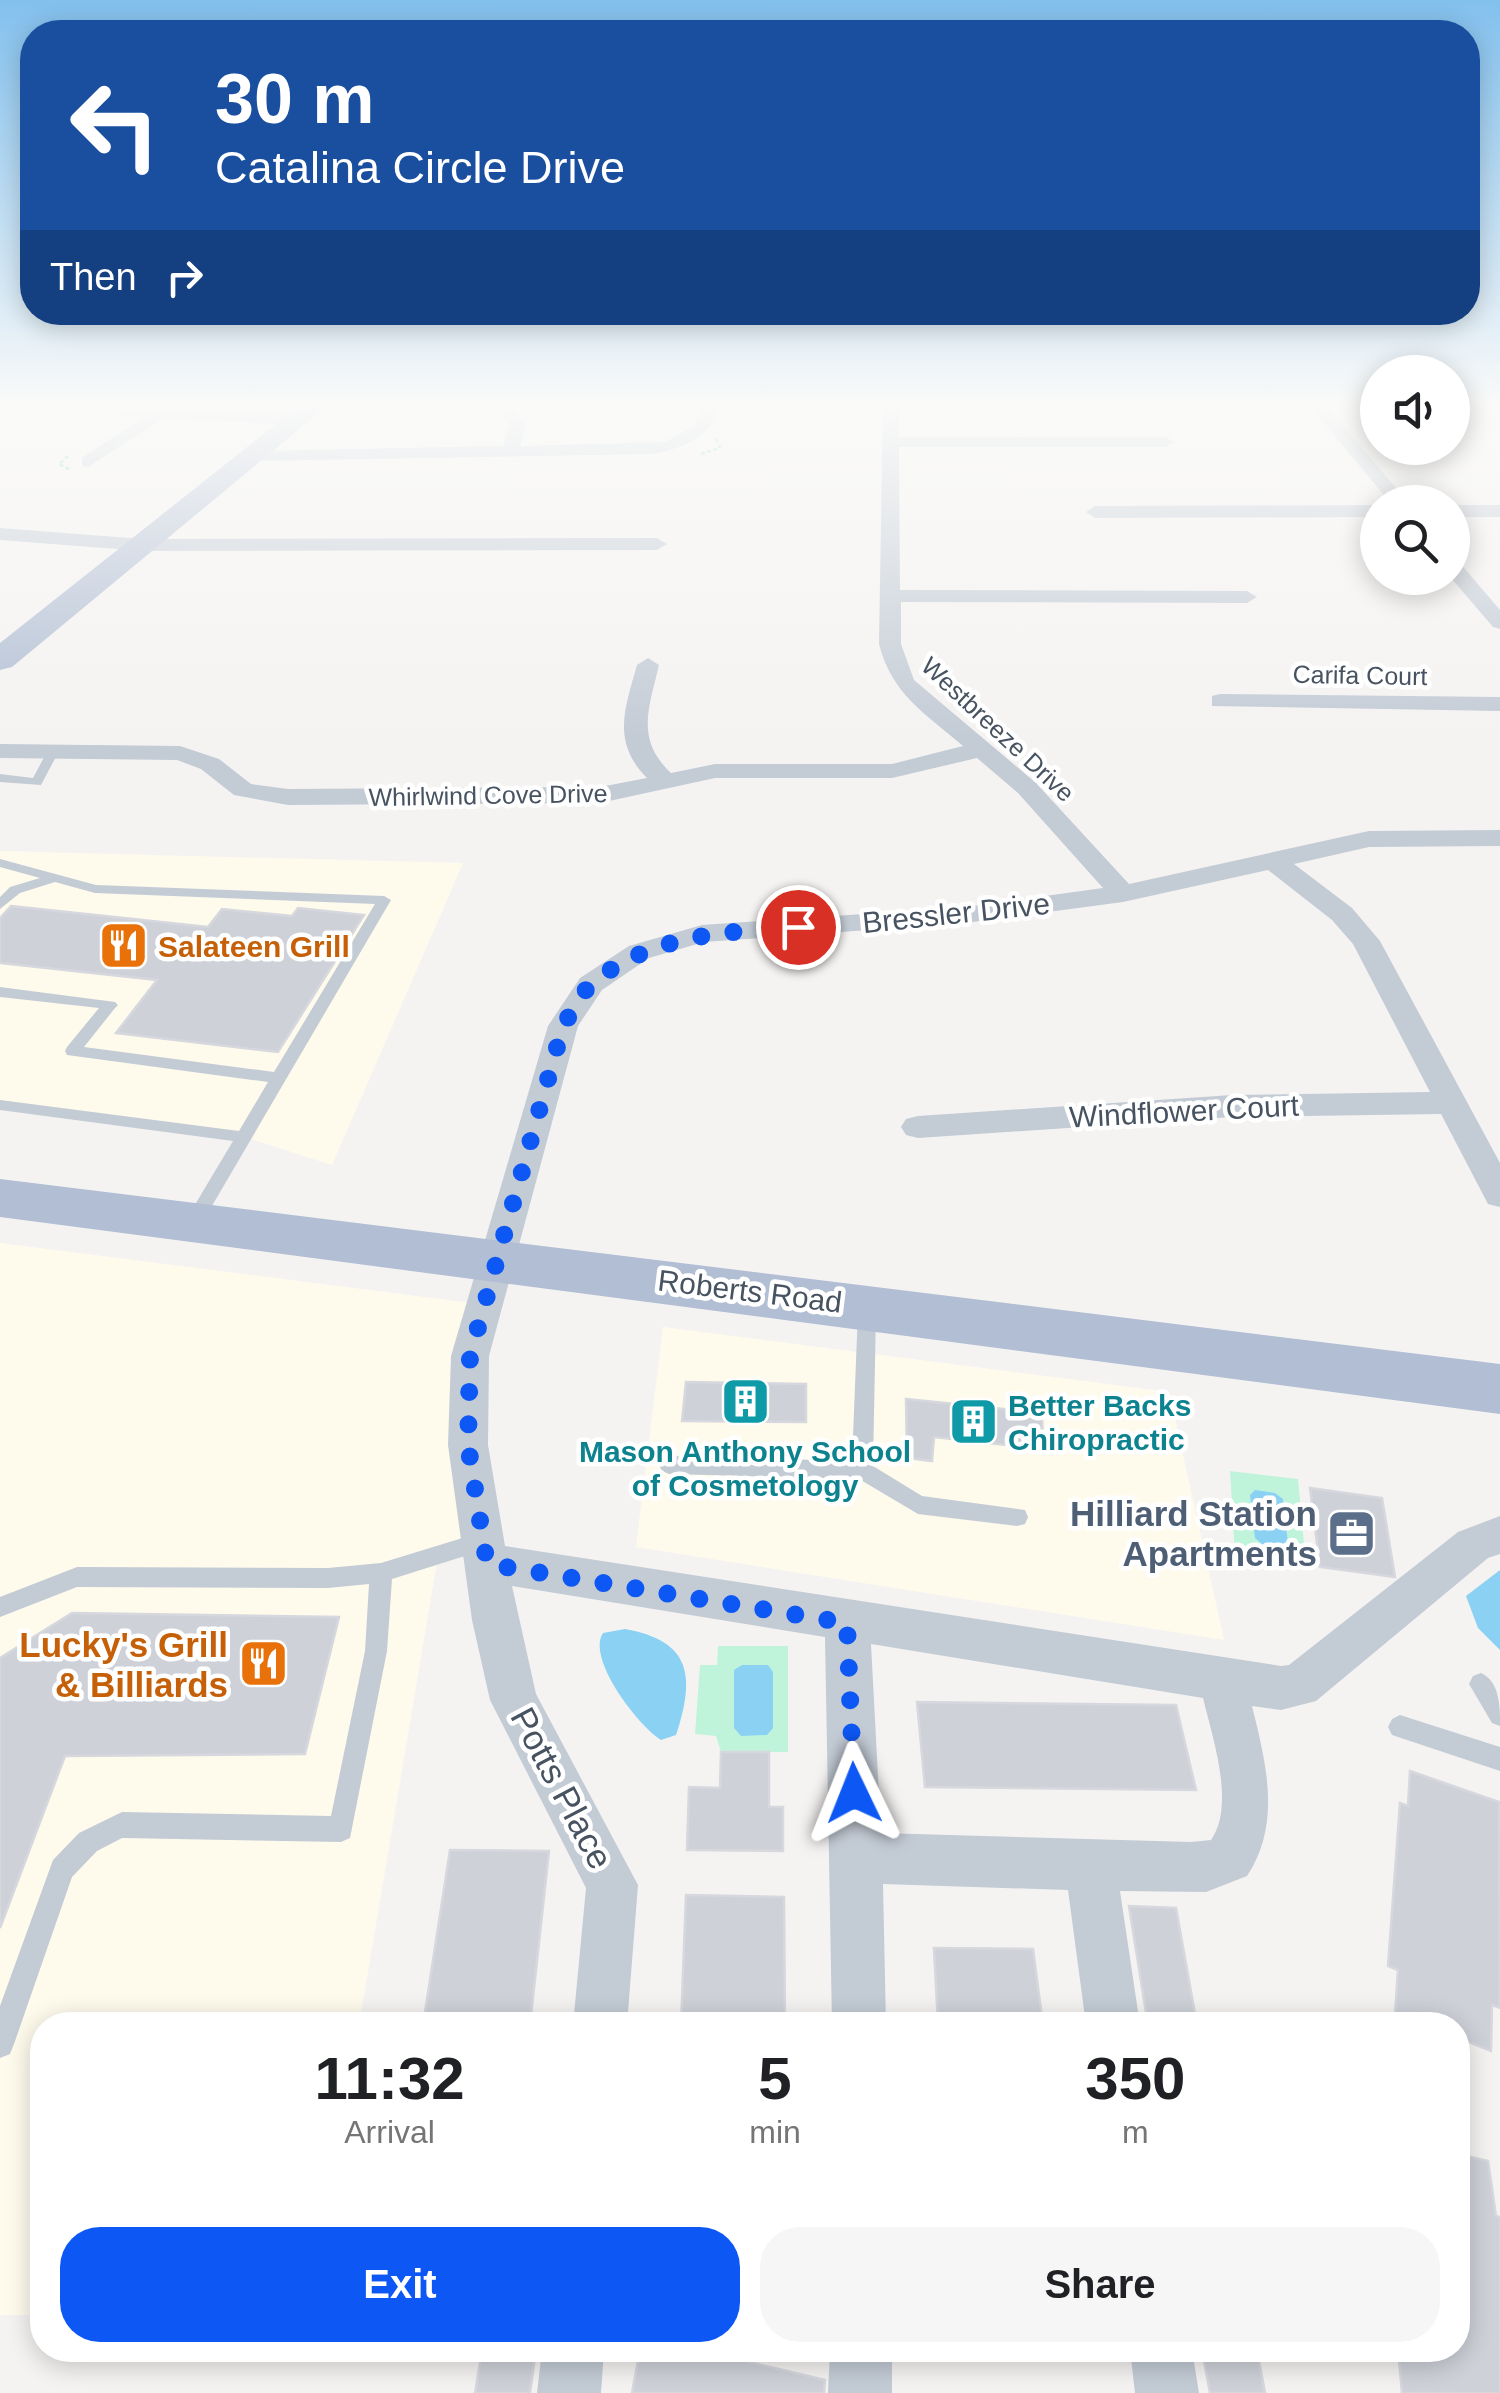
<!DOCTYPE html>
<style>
body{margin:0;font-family:Arial,sans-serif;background:#f6f6f6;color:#202124;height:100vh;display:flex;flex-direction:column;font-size:38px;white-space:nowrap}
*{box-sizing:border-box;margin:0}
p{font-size:32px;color:#757577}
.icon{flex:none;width:55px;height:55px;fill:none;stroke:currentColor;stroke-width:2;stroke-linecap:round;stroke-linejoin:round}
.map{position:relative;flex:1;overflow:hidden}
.details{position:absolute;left:30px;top:2012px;width:1440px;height:350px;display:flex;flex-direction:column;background:#fff;border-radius:40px;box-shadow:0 5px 25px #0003}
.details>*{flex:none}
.top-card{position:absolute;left:20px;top:20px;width:1460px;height:305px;border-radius:40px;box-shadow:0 5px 25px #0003;background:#1a4fa0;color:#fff;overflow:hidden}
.controls{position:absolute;left:1360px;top:355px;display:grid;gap:20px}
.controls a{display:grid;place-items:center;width:110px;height:110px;border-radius:50%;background:#fff;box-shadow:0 5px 25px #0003;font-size:50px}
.pin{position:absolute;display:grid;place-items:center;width:85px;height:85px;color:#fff;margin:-42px;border:5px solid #fff;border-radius:50%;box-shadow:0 2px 10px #0007}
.me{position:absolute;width:110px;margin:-55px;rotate:358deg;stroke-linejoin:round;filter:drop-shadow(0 0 8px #0008)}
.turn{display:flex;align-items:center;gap:35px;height:210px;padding:0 30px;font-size:45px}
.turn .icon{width:130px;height:130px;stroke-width:2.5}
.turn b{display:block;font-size:70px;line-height:85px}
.then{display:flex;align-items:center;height:95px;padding:0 30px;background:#0003;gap:20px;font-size:38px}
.eta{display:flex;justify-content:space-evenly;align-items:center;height:170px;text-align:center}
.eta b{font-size:60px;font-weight:600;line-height:70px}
.primary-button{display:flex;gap:20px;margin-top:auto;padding:20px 30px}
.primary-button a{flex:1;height:115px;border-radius:40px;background:#0d57f4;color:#fff;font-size:40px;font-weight:600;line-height:115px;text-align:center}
.primary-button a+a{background:#f6f6f6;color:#202124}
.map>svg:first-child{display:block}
.commercial{fill:#fefbed}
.green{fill:#c0f4da}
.water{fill:#8ad1f4}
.building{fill:#ced1d8;stroke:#d6d8de;stroke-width:2.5}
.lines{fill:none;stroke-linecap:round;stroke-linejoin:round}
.path{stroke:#74d5b1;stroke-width:2.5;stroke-dasharray:4 2.5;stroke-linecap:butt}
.lane{fill:#c3cbd5;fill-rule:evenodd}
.street{fill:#c3cbd5;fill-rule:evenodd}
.primary{fill:#b1bed3;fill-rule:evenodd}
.route{stroke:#0d57f4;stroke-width:18;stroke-dasharray:0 32.4}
.labels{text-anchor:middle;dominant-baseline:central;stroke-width:9;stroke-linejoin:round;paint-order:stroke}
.far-street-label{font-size:25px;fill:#485362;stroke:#fff}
.street-label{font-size:30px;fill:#485362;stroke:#fff}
.food-label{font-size:30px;font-weight:bold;fill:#c56008;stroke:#fff;text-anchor:start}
.culture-label{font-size:30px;font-weight:bold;fill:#0d838f;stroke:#fff;text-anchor:start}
.near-service-label{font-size:35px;font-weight:bold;fill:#4e5e75;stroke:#fff;text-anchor:end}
.near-food-label{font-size:35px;font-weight:bold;fill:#c56008;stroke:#fff;text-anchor:end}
.near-street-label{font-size:35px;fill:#485362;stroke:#fff}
</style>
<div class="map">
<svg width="1500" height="2393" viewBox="0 0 1500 2393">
<rect width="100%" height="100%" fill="#f5f3f2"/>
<g class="commercial">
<path d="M0,851L463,863L332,1165L245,1137L0,1105Z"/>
<path d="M0,1243L487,1305L482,1541L438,1556L359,2025H42V2315H0Z"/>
<path d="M663,1327L1169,1392L1224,1640L636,1547Z"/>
</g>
<g class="green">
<path d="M1230,1471L1298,1479L1306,1566L1235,1556Z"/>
<path d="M718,1646H788V1752H721L716,1736L695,1734L700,1665H717Z"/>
</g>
<g class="water">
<path d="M1255,1490L1275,1493L1283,1499L1288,1543L1284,1548L1263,1545L1255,1538L1250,1495Z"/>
<path d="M1500,1570V1650L1478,1628L1466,1596Z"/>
<path d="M625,1629C692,1641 695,1677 676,1735L661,1740C638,1726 586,1658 603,1633Z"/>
<path d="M742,1665H768L773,1672V1728L767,1735L741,1736L734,1728V1670Z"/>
</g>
<g class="building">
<path d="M11,906L208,927L222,909L292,916L298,908L364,915L278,1052L116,1033L157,980L0,963V918Z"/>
<path d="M686,1382L806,1384V1422L682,1421Z"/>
<path d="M906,1399L1042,1413L1043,1449L934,1437L932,1461L907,1458Z"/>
<path d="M1310,1488L1382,1498L1395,1577L1320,1567Z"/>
<path d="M72,1613L339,1617L305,1754L65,1756L0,1928V1658Z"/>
<path d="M917,1702L1176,1705L1196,1790L925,1787Z"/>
<path d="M721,1752H769V1807H783V1851L687,1850L689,1787L720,1788Z"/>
<path d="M1410,1771L1499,1802L1500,2008L1492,2005L1491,2051L1458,2038V2025H1424L1395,2014L1398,1970L1388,1966L1400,1803L1408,1806Z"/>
<path d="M450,1850L549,1851L530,2025H423Z"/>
<path d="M686,1895L784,1897L785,2025H681Z"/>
<path d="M1129,1906L1176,1908L1197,2025H1148Z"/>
<path d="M934,1948L1033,1949L1043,2025H938Z"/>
<path d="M1458,2154L1488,2161L1496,2216L1500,2217V2393H1402L1398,2350H1458Z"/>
<path d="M482,2350H536L530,2393H475Z"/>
<path d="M640,2350H699L825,2380L824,2393H632Z"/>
<path d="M1202,2350H1257L1265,2393H1210Z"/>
</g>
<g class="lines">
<g class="path">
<path d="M701,454L720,448L715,437"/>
<path d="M68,456L59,464L71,470"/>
</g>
<g class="lane">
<path d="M49,748L59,751L41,785L0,782V774L33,778Z"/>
<path d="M0,859L96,885L384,896L391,900L199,1228H187L184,1223L233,1141L0,1110V1100L239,1131L268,1082L67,1055L65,1051L67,1047L99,1008L0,997V987L115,1002L118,1005L115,1008L84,1047L274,1072L375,904L95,893L55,882L20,893L0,909V897L10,887L40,878L0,867Z"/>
<path d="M867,1304L874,1306L876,1311L873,1466L922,1496L1025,1510L1028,1517L1025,1524L1017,1526L918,1514L859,1479L669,1474L662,1471L659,1465L662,1459L669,1456L852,1461L858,1311L860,1306Z"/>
<path d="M482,1532L490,1534L493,1541L490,1548L392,1579L387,1651L350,1838L341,1842L122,1838L97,1851L72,1877L14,2044L10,2054L0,2058V2006L53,1860L79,1833L122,1812L331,1816L365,1651L369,1584L328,1588L77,1587L0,1617V1597L77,1567L328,1568L381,1563Z"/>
<path d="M1481,1673C1500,1682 1500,1706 1500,1726L1492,1723L1469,1684L1473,1676Z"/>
<path d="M1400,1715L1500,1747V1771L1392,1735L1388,1727L1392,1719Z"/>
</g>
<g class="street">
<path d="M0,402L298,415L306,420L298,425L164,418L88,467L82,466V458L144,417L0,410Z"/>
<path d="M707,402H723C709,438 688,447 652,454L254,461L245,456L254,451L503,446L510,424L502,414L510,409L526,423L520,446L665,442L693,427Z"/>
<path d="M883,402H899V437H1166L1174,442L1166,447H899L900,590L1247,591L1257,597L1247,603L901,602V644L914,680L1036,783L1129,884L1369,831L1500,830V846L1369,847L1294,864L1352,908L1380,941L1500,1163V1207L1488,1204L1441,1114L1232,1117L918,1138L906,1135L901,1127L906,1119L918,1116L1232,1095L1430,1092L1353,944L1332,920L1268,870L1123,902L965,923L704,942L649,958L602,990L578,1026L489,1356L488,1445L505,1546L1281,1666L1289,1665L1458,1532L1500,1516V1554L1488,1558L1316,1701L1281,1710L1252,1706C1266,1763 1282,1823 1247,1876L1206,1892L1120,1891L1140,2025H1086L1068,1890L883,1884L886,2025H832L825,1637L512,1586L536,1694L638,1885L627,2025H573L586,1888L490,1700L472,1620L448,1445L451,1356L548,1026L580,978L629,946L702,925L965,907L1103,888L1018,793L977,758L892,778H715L600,803L288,805L234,795L201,769L177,760L0,758V744L180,746L219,759L251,784L288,789L600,787L647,778C611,742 625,708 637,665L648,658L659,665C649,708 635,739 671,773L715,764H892L963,746C925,713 892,695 879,644ZM871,1644L1203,1698C1212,1736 1236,1805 1211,1840L1191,1842L881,1833Z"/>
<path d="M1306,402H1323L1408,502H1390Z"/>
<path d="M1378,505V517L1095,518L1086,512L1095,506Z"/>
<rect x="1452" y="505" width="48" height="12"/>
<path d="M0,528L143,539L657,538L667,544L657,550L143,551L0,540Z"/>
<path d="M1452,560L1459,562L1500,610V629L1493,627L1451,578Z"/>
<path d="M1220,694L1500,697V711L1212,706V696Z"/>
<path d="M542,2350H604L601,2393H537Z"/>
<path d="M830,2350H892V2393H828Z"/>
<path d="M1130,2350H1192L1199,2393H1135Z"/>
</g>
<g class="primary">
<path d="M304,402H332L12,667L0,670V643Z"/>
<path d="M0,1179L1500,1364V1414L0,1217Z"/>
</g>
</g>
<linearGradient id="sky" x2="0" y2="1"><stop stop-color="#82c0ed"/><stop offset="0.55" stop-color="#fafaf9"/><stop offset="1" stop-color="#fafaf9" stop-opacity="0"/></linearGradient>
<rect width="1500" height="737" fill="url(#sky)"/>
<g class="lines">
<path class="route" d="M798,927C727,932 652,934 594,982C581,992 572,1012 563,1026L470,1356L468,1445L487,1564L847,1623L854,1793"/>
</g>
<defs>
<symbol id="restaurant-square" viewBox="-11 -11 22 22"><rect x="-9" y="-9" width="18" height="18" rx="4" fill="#e8710a" stroke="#fff"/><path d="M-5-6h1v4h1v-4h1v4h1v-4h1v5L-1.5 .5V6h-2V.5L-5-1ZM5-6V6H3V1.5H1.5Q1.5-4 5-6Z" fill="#fff"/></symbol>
<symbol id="building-square" viewBox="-11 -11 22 22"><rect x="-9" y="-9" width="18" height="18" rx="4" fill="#0f9aa8" stroke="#fff"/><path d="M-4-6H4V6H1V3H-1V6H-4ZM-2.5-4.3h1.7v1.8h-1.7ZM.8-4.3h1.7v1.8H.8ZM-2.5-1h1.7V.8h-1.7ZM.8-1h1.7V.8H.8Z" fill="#fff"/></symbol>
<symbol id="office-square" viewBox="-11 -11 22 22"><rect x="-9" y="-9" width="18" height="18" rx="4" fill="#5c6f8a" stroke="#fff"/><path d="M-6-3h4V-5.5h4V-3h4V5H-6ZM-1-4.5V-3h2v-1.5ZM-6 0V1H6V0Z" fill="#fff"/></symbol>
</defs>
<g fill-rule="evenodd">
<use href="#restaurant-square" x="96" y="918" width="55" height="55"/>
<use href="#building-square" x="718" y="1374" width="55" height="55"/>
<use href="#building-square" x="946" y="1394" width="55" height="55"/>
<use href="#office-square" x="1324" y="1506" width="55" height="55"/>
<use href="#restaurant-square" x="236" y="1636" width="55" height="55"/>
</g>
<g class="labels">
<g class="far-street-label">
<text transform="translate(1360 675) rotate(1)">Carifa Court</text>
<text transform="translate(998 729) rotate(43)">Westbreeze Drive</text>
<text transform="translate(488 795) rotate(-1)">Whirlwind Cove Drive</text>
</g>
<g class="street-label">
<text transform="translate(956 913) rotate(-6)">Bressler Drive</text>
<text transform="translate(1184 1111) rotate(-3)">Windflower Court</text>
<text transform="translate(750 1291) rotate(7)">Roberts Road</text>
</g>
<g class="food-label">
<text x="158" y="946">Salateen Grill</text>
</g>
<g class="culture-label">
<text x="1008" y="1405">Better Backs<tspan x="1008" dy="34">Chiropractic</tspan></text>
<text x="745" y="1451" text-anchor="middle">Mason Anthony School<tspan x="745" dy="34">of Cosmetology</tspan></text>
</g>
<g class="near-service-label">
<text x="1317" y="1513">Hilliard Station<tspan x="1317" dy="40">Apartments</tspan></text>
</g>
<g class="near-food-label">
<text x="228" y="1644">Lucky's Grill<tspan x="228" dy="40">&amp; Billiards</tspan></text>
</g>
<g class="near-street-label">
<text transform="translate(562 1788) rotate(62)">Potts Place</text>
</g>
</g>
</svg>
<div class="controls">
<a><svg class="icon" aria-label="sound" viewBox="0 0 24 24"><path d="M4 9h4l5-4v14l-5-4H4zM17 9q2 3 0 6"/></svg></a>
<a><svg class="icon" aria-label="search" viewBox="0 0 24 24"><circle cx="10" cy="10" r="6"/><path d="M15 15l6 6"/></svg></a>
</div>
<div class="pin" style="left:798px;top:927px;background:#d93025"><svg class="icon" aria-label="arrive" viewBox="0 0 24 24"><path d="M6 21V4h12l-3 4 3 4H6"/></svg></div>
<svg class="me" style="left:854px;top:1793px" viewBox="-20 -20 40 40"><path d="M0-17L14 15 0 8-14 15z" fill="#0d57f4" stroke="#fff" stroke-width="4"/></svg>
<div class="top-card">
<div class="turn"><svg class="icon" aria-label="left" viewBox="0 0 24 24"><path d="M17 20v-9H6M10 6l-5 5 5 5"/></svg><div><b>30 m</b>Catalina Circle Drive</div></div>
<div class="then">Then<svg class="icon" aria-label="right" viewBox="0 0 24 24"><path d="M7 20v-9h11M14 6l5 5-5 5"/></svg></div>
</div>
<section class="details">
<div class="eta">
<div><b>11:32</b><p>Arrival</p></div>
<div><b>5</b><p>min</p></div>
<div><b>350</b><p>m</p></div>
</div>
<div class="primary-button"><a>Exit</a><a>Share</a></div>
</section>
</div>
